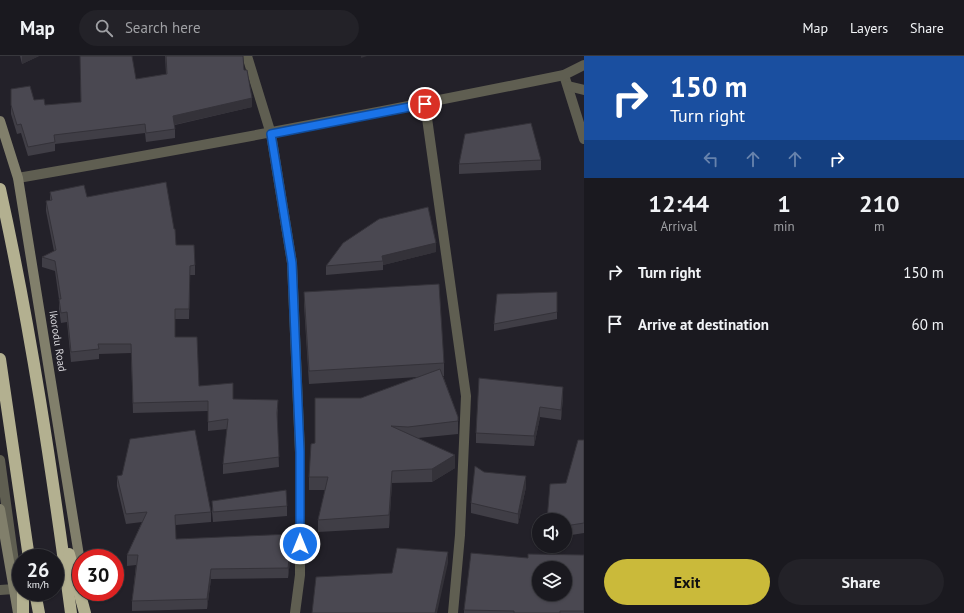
<!DOCTYPE html>
<style>
body{margin:0;font-family:"PT Sans",sans-serif;background:#232228;color:#f1f3f6;height:100vh;display:flex;flex-direction:column;font-size:15px;white-space:nowrap}
*{box-sizing:border-box;margin:0}
p{font-size:13px;color:#9fa0a4}
.icon{flex:none;width:22px;height:22px;fill:none;stroke:currentColor;stroke-width:2;stroke-linecap:round;stroke-linejoin:round}
.map{position:relative;flex:1;overflow:hidden}
.sheet{display:flex;flex-direction:column;background:#1a191f;width:380px}
.sheet>*{flex:none}
.hud{background:#1a4fa0;color:#fff;overflow:hidden}
.fabs{position:absolute;left:532px;top:457px;display:grid;gap:8px}
.fabs a{display:grid;place-items:center;width:40px;height:40px;border-radius:50%;background:#1a191f;box-shadow:0 1px 3px #0004,0 0 0 1px #38383d;font-size:20px}
.speed{position:absolute;left:12px;top:493px;display:flex;gap:8px;font-size:20px;font-weight:700;text-align:center}
.speed>*{display:grid;place-content:center;width:52px;height:52px;border-radius:50%;background:#1a191f;box-shadow:0 1px 3px #0004,0 0 0 1px #38383d;line-height:1}
.speed small{font-size:10px;font-weight:400}
.speed .limit{border:6px solid #d22;background:#fff;color:#111}
.pin{position:absolute;display:grid;place-items:center;width:34px;height:34px;color:#fff;margin:-17px;border:2px solid #fff;border-radius:50%;box-shadow:0 1px 4px #0007}
.me{position:absolute;width:44px;margin:-22px;rotate:0deg;stroke-linejoin:round;filter:drop-shadow(0 0 3px #0008)}
.turn{display:flex;align-items:center;gap:14px;height:84px;padding:0 20px;font-size:18px}
.turn .icon{width:52px;height:52px;stroke-width:2.5}
.turn b{display:block;font-size:28px;line-height:34px}
.lanes{display:flex;align-items:center;height:38px;padding:0 20px;background:#0003;justify-content:center;gap:20px;direction:ltr}
.lanes .off{opacity:.35}
.eta{display:flex;justify-content:space-evenly;align-items:center;height:68px;text-align:center}
.eta b{font-size:24px;font-weight:700;line-height:28px}
.cta{display:flex;gap:8px;margin-top:auto;padding:8px 20px}
.cta a{flex:1;height:46px;border-radius:24px;background:#caba3a;color:#111;font-size:16px;font-weight:700;line-height:46px;text-align:center}
.cta a+a{background:#232228;color:#f1f3f6}
ul{padding:0;list-style:none}
li{display:flex;align-items:center;gap:12px;height:52px;padding:0 20px}
li div{flex:1}
li b{display:block;font-size:15px}
li em{font-style:normal}
header{display:flex;align-items:center;gap:24px;box-sizing:border-box;height:56px;padding:0 20px;background:#1a191f;border-bottom:1px solid #38383d}
header strong{font-size:19px}
nav{display:flex;gap:22px;margin-inline-start:auto;font-size:14px}
.search{width:280px;height:36px;background:#232228;display:flex;align-items:center;gap:10px;box-sizing:border-box;padding:0 14px;border-radius:22px;color:#9fa0a4;font-size:15px}
main{display:flex;flex:1;min-height:0}
.map>svg:first-child{display:block}
.lines{fill:none;stroke-linecap:round;stroke-linejoin:round}
.lane{stroke:#5f5e51;stroke-width:10}
.street{stroke:#5f5e51;stroke-width:10}
.secondary{stroke:#817f6b;stroke-width:10}
.highway{stroke:#b3b090;stroke-width:12}
.wall{fill:#403e46}
.shaded-wall{fill:#343239}
.building{fill:#4a4851;stroke:#343239;fill-rule:evenodd}
.route-casing{stroke:#114b97;stroke-width:10}
.route{stroke:#1a73e8;stroke-width:7}
.labels{text-anchor:middle;dominant-baseline:central;stroke-width:4;stroke-linejoin:round;paint-order:stroke}
.street-label{font-size:11px;fill:#d6d5da;stroke:#232129}
</style>
<header>
<strong>Map</strong>
<div class="search"><svg class="icon" aria-label="search" viewBox="0 0 24 24"><circle cx="10" cy="10" r="6"/><path d="M15 15l6 6"/></svg>Search here</div>
<nav><a>Map</a><a>Layers</a><a>Share</a></nav>
</header>
<main>
<div class="map">
<svg width="584" height="557" viewBox="0 0 584 557">
<rect width="100%" height="100%" fill="#232129"/>
<g class="lines">
<g class="lane">
<path d="M0,404L18,535"/>
<path d="M0,534L14,533"/>
</g>
<g class="street">
<path d="M247,0L271,78L292,207L300,397V519L295,557"/>
<path d="M564,19L584,83"/>
<path d="M568,30L584,34"/>
<path d="M425,48L466,340L460,479L453,557"/>
<path d="M18,122C201,90 383,56 564,19L584,9"/>
</g>
<g class="secondary">
<path d="M0,65L18,122L81,512"/>
<path d="M0,453L18,557"/>
</g>
<g class="highway">
<path d="M0,133C31,273 52,415 71,557"/>
<path d="M0,303L29,502"/>
<path d="M69,498L85,557"/>
<path d="M23,536V557"/>
<path d="M35,536L39,557"/>
</g>
</g>
<g class="wall">
<path d="M20,0H39L22,8Z"/>
<path d="M80,0L136,23L166,18L165,0H243L244,14L252,51L175,69V82L146,86L145,77L55,88V95L28,100L21,77L17,78L11,58V33L45,49L81,46Z"/>
<path d="M541,104V114L459,118V108Z"/>
<path d="M50,136L87,141L176,189L195,209V219H190L189,263H175V281L199,330L233,343L278,353L277,363L279,411L223,418V408L227,373L208,375V355L133,357L131,297L99,298V303L71,306L67,266L61,267L59,253V243L55,215L42,211V201L54,195L46,155V145L50,144Z"/>
<path d="M436,196L383,209V214L326,219V210Z"/>
<path d="M304,236L444,307V320H443L458,361V378L418,382L455,412L432,426L392,427L389,472L318,476V464L325,434H309V421L315,387L361,342L418,321L309,328L304,249Z"/>
<path d="M557,236V263L494,275V268Z"/>
<path d="M563,341L561,364L540,361L534,390L476,387V377Z"/>
<path d="M584,384V477L565,480L566,427Z"/>
<path d="M484,416L526,431L518,468L471,457V447Z"/>
<path d="M117,420L211,456V466L176,469V483L292,488L288,522L211,523L207,553L132,555V545L136,509L127,510V499L142,466L126,468L117,430Z"/>
<path d="M212,445L287,450V460L213,466L212,455Z"/>
<path d="M584,499V557H464V554L528,502Z"/>
</g>
<g class="shaded-wall">
<path d="M22,0H39L22,8Z"/>
<path d="M361,0H367L361,2Z"/>
<path d="M252,42V51L173,69V60Z"/>
<path d="M436,187V196L383,209V205L382,200Z"/>
<path d="M563,331V341L561,364V354Z"/>
<path d="M540,351V361L534,390V380Z"/>
<path d="M455,399V412L432,426V413Z"/>
<path d="M392,415V427L389,472V459Z"/>
<path d="M526,420V431L518,468V458Z"/>
<path d="M292,478V488L288,522V512Z"/>
<path d="M448,496V507L437,557H435Z"/>
<path d="M211,513V523L207,553V543Z"/>
</g>
<g class="building">
<path d="M80,0H132L136,23L167,18L166,0H243L244,14H247L252,42L173,60L175,73L146,77L145,68L54,79L55,86L28,91L21,68L17,69L11,49V33L30,30L34,44L44,43L45,49L81,46Z"/>
<path d="M531,67L541,104L459,108L465,78Z"/>
<path d="M166,126L174,173H175L176,189H194L195,209L190,210L189,253H175V281H197L199,330L233,327V343L278,344L277,357L279,401L223,408L228,363L208,366V345L133,347L131,288H98L99,293L71,296L67,256L61,257L59,243H61L55,205L42,201L56,194L46,145L52,144L50,136L84,129L87,141Z"/>
<path d="M428,151L436,187L382,200L383,205L326,210L343,187L379,163Z"/>
<path d="M439,228L444,307L309,315L304,236Z"/>
<path d="M557,236V256L494,268L497,238Z"/>
<path d="M440,313L458,361V365L408,371L391,370L455,399L432,413L392,415L389,459L318,464L328,421H309L311,388L315,387V342H361Z"/>
<path d="M479,322L563,331L561,354L540,351L534,380L476,377Z"/>
<path d="M195,374L211,456L175,459L176,483L292,478L288,512L211,513L207,543L132,545L138,499H127L147,456L126,458L117,420L122,419L130,383Z"/>
<path d="M578,384H584V467L565,470V464H547L550,428L566,427Z"/>
<path d="M475,410L484,416L526,420L518,458L471,447Z"/>
<path d="M286,434L287,450L213,456L212,445Z"/>
<path d="M397,492L448,496L435,557H312L316,521L392,517Z"/>
<path d="M471,497L528,502V498L584,499V555H560V557H514V555L464,554ZM539,512H565V538H539Z"/>
</g>
<g class="lines">
<defs>
<path id="route" d="M300,488V396L292,207L271,78L425,48"/>
</defs>
<use href="#route" class="route-casing"/>
<use href="#route" class="route"/>
</g>
<g class="labels">
<g class="street-label">
<text transform="translate(58 285) rotate(81)">Ikorodu Road</text>
</g>
</g>
</svg>
<div class="fabs">
<a><svg class="icon" aria-label="sound" viewBox="0 0 24 24"><path d="M4 9h4l5-4v14l-5-4H4zM17 9q2 3 0 6"/></svg></a>
<a><svg class="icon" aria-label="layers" viewBox="0 0 24 24"><path d="M12 4l9 5-9 5-9-5zM3 14l9 5 9-5"/></svg></a>
</div>
<div class="speed"><div>26<small>km/h</small></div><div class="limit">30</div></div>
<div class="pin" style="left:425px;top:48px;background:#d93025"><svg class="icon" aria-label="arrive" viewBox="0 0 24 24"><path d="M6 21V4h12l-3 4 3 4H6"/></svg></div>
<svg class="me" style="left:300px;top:488px" viewBox="-20 -20 40 40"><circle r="17" fill="#1a73e8" stroke="#fff" stroke-width="3"/><path d="M0-11L8 9 0 5-8 9z" fill="#fff"/></svg>
</div>
<section class="sheet">
<div class="hud">
<div class="turn"><svg class="icon" aria-label="right" viewBox="0 0 24 24"><path d="M7 20v-9h11M14 6l5 5-5 5"/></svg><div><b>150 m</b>Turn right</div></div>
<div class="lanes"><svg class="icon off" aria-label="left" viewBox="0 0 24 24"><path d="M17 20v-9H6M10 6l-5 5 5 5"/></svg><svg class="icon off" aria-label="ahead" viewBox="0 0 24 24"><path d="M12 20V5M6 11l6-6 6 6"/></svg><svg class="icon off" aria-label="ahead" viewBox="0 0 24 24"><path d="M12 20V5M6 11l6-6 6 6"/></svg><svg class="icon" aria-label="right" viewBox="0 0 24 24"><path d="M7 20v-9h11M14 6l5 5-5 5"/></svg></div>
</div>
<div class="eta">
<div><b>12:44</b><p>Arrival</p></div>
<div><b>1</b><p>min</p></div>
<div><b>210</b><p>m</p></div>
</div>
<ul>
<li><svg class="icon" aria-label="right" viewBox="0 0 24 24"><path d="M7 20v-9h11M14 6l5 5-5 5"/></svg><div><b>Turn right</b></div><em>150 m</em></li>
<li><svg class="icon" aria-label="arrive" viewBox="0 0 24 24"><path d="M6 21V4h12l-3 4 3 4H6"/></svg><div><b>Arrive at destination</b></div><em>60 m</em></li>
</ul>
<div class="cta"><a>Exit</a><a>Share</a></div>
</section>
</main>
